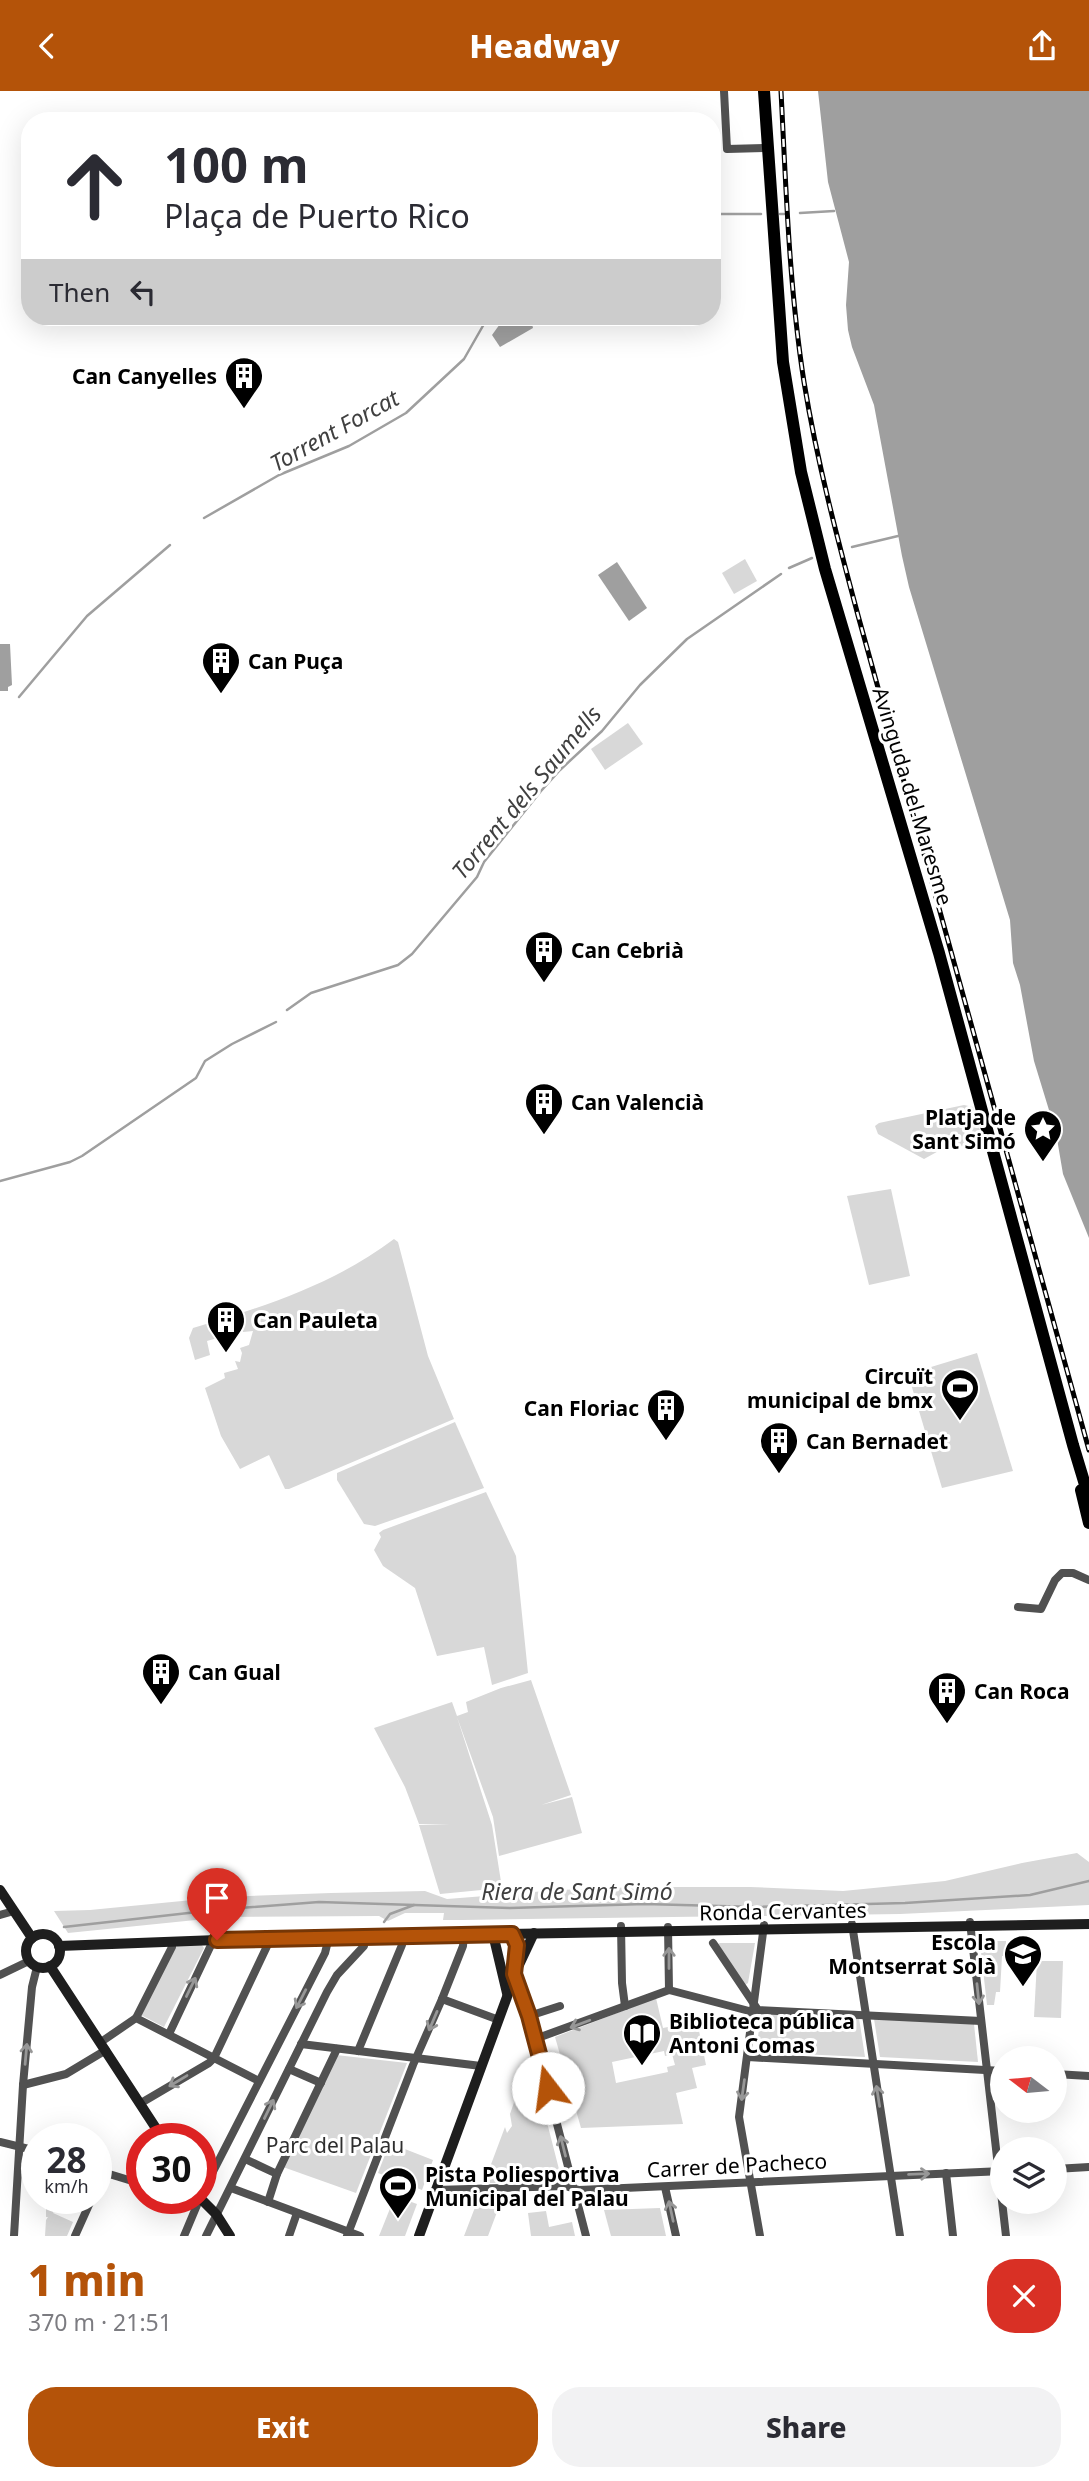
<!DOCTYPE html>
<meta charset="utf-8">
<style>
body{margin:0;font-family:"Noto Sans",sans-serif;background:#f2f2f3;color:#2b2b33;height:100vh;display:flex;flex-direction:column;font-size:26px;white-space:nowrap}
*{box-sizing:border-box;margin:0}
p{font-size:23px;color:#7c7c81}
.icon{flex:none;width:38px;height:38px;fill:none;stroke:currentColor;stroke-width:2;stroke-linecap:round;stroke-linejoin:round}
.map{position:relative;height:2145px;overflow:hidden}
.sheet{display:flex;flex-direction:column;background:#fff;flex:1}
.sheet>*{flex:none}
.hud{position:absolute;left:21px;top:21px;width:700px;height:214px;border-radius:28px;box-shadow:0 7px 28px #0002;background:#fff;color:#2b2b33;overflow:hidden}
.needle{width:46px;rotate:286deg}
.controls{position:absolute;left:990px;top:1955px;display:grid;gap:14px}
.controls a{display:grid;place-items:center;width:77px;height:77px;border-radius:50%;background:#fff;box-shadow:0 7px 28px #0002;font-size:35px}
.speed{position:absolute;left:21px;top:2032px;display:flex;gap:14px;font-size:35px;font-weight:700;text-align:center}
.speed>*{display:grid;place-content:center;width:91px;height:91px;border-radius:50%;background:#fff;box-shadow:0 7px 28px #0002;line-height:1}
.speed small{font-size:18px;font-weight:400}
.speed .limit{border:10px solid #d22;background:#fff;color:#111}
.pin{position:absolute;display:grid;place-items:center;width:60px;height:60px;color:#fff;margin:-72px -30px;border-radius:50% 50% 50% 0;rotate:-45deg;box-shadow:0 0 7px #0007}
.pin .icon{rotate:45deg}
.me{position:absolute;width:77px;margin:-38px;rotate:345deg;stroke-linejoin:round;filter:drop-shadow(0 0 5px #0008)}
.turn{display:flex;align-items:center;gap:24px;height:147px;padding:0 28px;font-size:32px}
.turn .icon{width:91px;height:91px;stroke-width:2.5}
.turn b{display:block;font-size:49px;line-height:60px}
.then{display:flex;align-items:center;height:66px;padding:0 28px;background:#0003;gap:14px;font-size:26px}
.round{display:grid;place-items:center;flex:none;width:74px;height:74px;border-radius:28px;background:#f2f2f3}
.summary{display:flex;align-items:center;justify-content:space-between;height:119px;padding:0 28px}
h1{font-size:42px;font-weight:800;line-height:52px;color:#b45309}
.action{display:flex;gap:14px;margin-top:auto;padding:14px 28px}
.action a{flex:1;height:80px;border-radius:28px;background:#b45309;color:#fff;font-size:28px;font-weight:800;line-height:80px;text-align:center}
.action a+a{background:#f2f2f3;color:#2b2b33}
header{display:flex;justify-content:space-between;align-items:center;height:91px;padding:0 28px;background:#b45309;color:#fff;font-size:32px;font-weight:800}
.map>svg:first-child{display:block}
.green{fill:#d8d8d8;fill-rule:evenodd}
.water{fill:#9f9f9f}
.lines{fill:none;stroke-linecap:round;stroke-linejoin:round}
.stream{stroke:#9f9f9f;stroke-width:2.5}
.street{stroke:#515151;stroke-width:8}
.secondary{stroke:#1e1e1e;stroke-width:10}
.primary{stroke:#000;stroke-width:12}
.rail-casing{stroke:#000;stroke-width:5}
.rail{stroke:#fff;stroke-width:2.5;stroke-dasharray:8;stroke-linecap:butt}
.oneway{stroke:#979797}
.route-casing{stroke:#753606;stroke-width:18}
.route{stroke:#b45309;stroke-width:12}
.labels{text-anchor:middle;dominant-baseline:central;stroke-width:6;stroke-linejoin:round;paint-order:stroke}
.poi-label{font-size:21px;font-weight:bold;fill:#000;stroke:#fff;text-anchor:start}
.street-label{font-size:21px;fill:#000;stroke:#fff}
.park-label{font-size:21px;fill:#2f2f2f;stroke:#fff}
.water-label{font-size:23px;font-style:italic;fill:#404040;stroke:#fff}
</style>
<header><svg class="icon" aria-label="back" viewBox="0 0 24 24"><path d="M15 5l-7 7 7 7"/></svg>Headway<svg class="icon" aria-label="share" viewBox="0 0 24 24"><path d="M12 15V3M7 8l5-5 5 5M5 13v7h14v-7"/></svg></header>
<div class="map">
<svg width="1089" height="2145" viewBox="0 0 1089 2145">
<rect width="100%" height="100%" fill="#fff"/>
<g class="green">
<path d="M745,468L757,490L734,503L722,482Z"/>
<path d="M628,632L643,653L605,679L591,658Z"/>
<path d="M964,1014L973,1016L984,1053L944,1057L924,1068L878,1043L875,1035L879,1032Z"/>
<path d="M891,1098L910,1185L869,1194L847,1105Z"/>
<path d="M394,1148L398,1151L428,1265L454,1328L289,1398H285L269,1364L240,1378L221,1345L205,1297L225,1287L224,1282L238,1278L235,1270L240,1271L242,1262L240,1257L249,1254L253,1240L243,1241L240,1231L233,1233L236,1249L230,1251L228,1244L207,1250L210,1264L195,1269L189,1247L193,1237C263,1216 335,1193 394,1148Z"/>
<path d="M977,1262L1013,1380L942,1397L908,1283Z"/>
<path d="M455,1331L484,1397L375,1435L364,1433L337,1389V1382Z"/>
<path d="M486,1401L516,1465L528,1582L492,1594L484,1556L437,1565L415,1497L383,1475L374,1459L381,1446L379,1442L383,1439Z"/>
<path d="M531,1589L571,1704L541,1714L572,1706L582,1742L499,1765L493,1726L457,1626L492,1734L502,1797L440,1803L419,1734L450,1733H419L405,1696L374,1637L452,1611L457,1625L468,1621L466,1611L501,1597Z"/>
<path d="M1077,1762L1089,1771V1814L900,1823L462,1829H443L444,1822H405L388,1830L379,1825L225,1826L68,1842L54,1820L90,1819L223,1806L331,1802L425,1800L447,1808L558,1799L638,1796H750L843,1800L945,1790L1022,1772Z"/>
<path d="M992,1850H1006L1005,1865H1002L1000,1901H996L994,1914H987L980,1852H991Z"/>
<path d="M720,1852H755L748,1892L745,1894L718,1853Z"/>
<path d="M201,1853L204,1857L164,1936L141,1924L176,1855Z"/>
<path d="M1037,1870H1063L1061,1927L1034,1926Z"/>
<path d="M656,1907L663,1937L697,1930L706,1974L692,1977L697,1997L676,2002L683,2033L581,2037L555,1946ZM664,1960L665,1965L672,1963L675,1974L667,1976L668,1981L616,1992L612,1971Z"/>
<path d="M761,1923L859,1927L865,1966L756,1961Z"/>
<path d="M874,1928L974,1933L978,1971L880,1966Z"/>
<path d="M336,1964L407,1972L356,2102L283,2076Z"/>
<path d="M520,1994L519,2010L540,2004L562,2090L508,2092L488,2145H464L479,2106L495,2105L499,2092H484L505,2036L507,2042L512,2035L510,2023Z"/>
<path d="M392,2053L433,2069L422,2099L378,2082L388,2056Z"/>
<path d="M395,2105L417,2113L405,2145H379Z"/>
<path d="M42,2107H60L53,2122L73,2131L67,2145H45L46,2129L48,2126H46V2114L42,2113Z"/>
<path d="M660,2117L666,2145H611L604,2119Z"/>
<path d="M546,2120L549,2136L572,2131L575,2145H531L528,2122Z"/>
</g>
<g class="water">
<path d="M818,0H1089V1147L1063,1083L1056,1042L1034,970L1020,894L1013,872L1010,829L909,496L902,465L874,314L852,256L848,239L846,214L849,171L828,91Z"/>
<path d="M505,226H523L532,233L533,237L500,256L492,244Z"/>
<path d="M617,471L647,517L629,530L598,484Z"/>
<path d="M0,553H10L12,594L8,596V600H0Z"/>
</g>
<g class="lines">
<g class="stream">
<path d="M800,122L834,120"/>
<path d="M712,123H761"/>
<path d="M780,123H784"/>
<path d="M204,427L279,384L349,355L406,322L464,268L488,226"/>
<path d="M852,456L898,445"/>
<path d="M789,477L812,467"/>
<path d="M19,606L87,525L170,454"/>
<path d="M287,919L311,902L398,874L412,863L477,786L484,771L541,700L560,679L602,640L640,594L687,548L781,483"/>
<path d="M0,1090L70,1071L82,1065L196,987L205,970L232,953L276,931"/>
<path d="M384,1831L390,1823L414,1814"/>
<path d="M64,1836L215,1819L319,1811L510,1817L645,1813L756,1816L905,1812L1030,1804L1089,1790"/>
</g>
<g class="street">
<path d="M724,0L727,58L768,57"/>
<path d="M1018,1516L1041,1518L1055,1489L1062,1482H1073L1089,1489"/>
<path d="M0,1824L14,1820"/>
<path d="M970,1831L1006,2145"/>
<path d="M852,1833L900,2145"/>
<path d="M621,1835L622,1892L625,1915"/>
<path d="M668,1836L669,1899"/>
<path d="M713,1852L758,1919L981,1930"/>
<path d="M514,1883L535,1948L586,2145"/>
<path d="M0,1884L29,1870"/>
<path d="M442,1908L499,1929"/>
<path d="M529,1925L560,1915"/>
<path d="M136,1927L172,1856V1851"/>
<path d="M169,1943L211,1854V1850"/>
<path d="M535,1948L669,1899L753,1921"/>
<path d="M101,1951L136,1927L259,1990"/>
<path d="M301,1953L481,1975"/>
<path d="M358,1960L402,1854V1844"/>
<path d="M748,1966L1003,1980"/>
<path d="M289,1978L321,1992"/>
<path d="M1055,1983L1089,1985"/>
<path d="M23,1994L66,1983L106,1959"/>
<path d="M141,2012L209,1972L214,1967L269,1851V1847"/>
<path d="M0,2051L37,2060"/>
<path d="M245,2068L277,2083"/>
<path d="M1055,2078L1089,2076"/>
<path d="M96,2079L142,2093"/>
<path d="M946,2082L953,2145"/>
<path d="M665,2096L676,2145"/>
<path d="M96,2097L103,2082"/>
<path d="M231,2097L360,2145"/>
<path d="M436,2099L565,2095L579,2099L1003,2080"/>
<path d="M201,2104L325,1862L329,1846"/>
<path d="M268,2111L277,2083L337,1958"/>
<path d="M14,2145L23,1994L32,1896L37,1876"/>
<path d="M75,2145L92,2107"/>
<path d="M184,2145L200,2107"/>
<path d="M206,2145L327,1901L337,1884L364,1855L366,1846"/>
<path d="M289,2145L297,2122"/>
<path d="M347,2145L413,1974L442,1908L463,1855L464,1843"/>
<path d="M760,2145L739,2026L764,1834"/>
</g>
<g class="secondary">
<path d="M0,1799L32,1847"/>
<path d="M493,1843L507,1902"/>
<circle cx="43" cy="1860" r="17"/>
<path d="M59,1855L269,1847L1089,1833"/>
<path d="M519,1874L534,1842"/>
<path d="M50,1875L163,2048"/>
<path d="M200,2107L216,2123L230,2145"/>
<path d="M419,2145L507,1906C512,1891 523,1856 512,1843"/>
</g>
<g class="primary">
<path d="M764,0L783,271L801,381L825,478L939,862L1073,1354L1089,1407"/>
<path d="M1081,1399L1089,1432"/>
</g>
<defs>
<path id="rail" d="M781,0C786,97 789,195 804,291C817,371 838,450 859,528L1089,1359"/>
</defs>
<use href="#rail" class="rail-casing"/>
<use href="#rail" class="rail"/>
</g>
<defs><path id="oneway-shaft" d="M-6 0H5M1.5-3L5.5 0L1.5 3" fill="none" stroke-width="1.6" stroke-linecap="round" stroke-linejoin="round" transform="scale(1.75)"/></defs>
<g class="oneway">
<use href="#oneway-shaft" transform="translate(669 1867) rotate(-90)"/>
<use href="#oneway-shaft" transform="translate(191 1896) rotate(-64)"/>
<use href="#oneway-shaft" transform="translate(978 1903) rotate(84)"/>
<use href="#oneway-shaft" transform="translate(301 1908) rotate(117)"/>
<use href="#oneway-shaft" transform="translate(433 1930) rotate(113)"/>
<use href="#oneway-shaft" transform="translate(580 1933) rotate(159)"/>
<use href="#oneway-shaft" transform="translate(26 1963) rotate(-85)"/>
<use href="#oneway-shaft" transform="translate(178 1990) rotate(149)"/>
<use href="#oneway-shaft" transform="translate(743 1999) rotate(98)"/>
<use href="#oneway-shaft" transform="translate(878 2005) rotate(-99)"/>
<use href="#oneway-shaft" transform="translate(269 2018) rotate(-64)"/>
<use href="#oneway-shaft" transform="translate(563 2055) rotate(-104)"/>
<use href="#oneway-shaft" transform="translate(919 2083) rotate(-2)"/>
<use href="#oneway-shaft" transform="translate(671 2120) rotate(-102)"/>
</g>
<g class="lines">
<defs>
<path id="route" d="M217,1849L512,1843L517,1854L514,1883L529,1925L548,1997"/>
</defs>
<use href="#route" class="route-casing"/>
<use href="#route" class="route"/>
</g>
<defs>
<symbol id="building-pin" viewBox="-11 -11 22 30"><path d="M0 17L-7.5 6A9.5 9.5 0 1 1 7.5 6Z" fill="#000" stroke="#fff"/><path d="M-4-6H4V6H1V3H-1V6H-4ZM-2.5-4.3h1.7v1.8h-1.7ZM.8-4.3h1.7v1.8H.8ZM-2.5-1h1.7V.8h-1.7ZM.8-1h1.7V.8H.8Z" fill="#fff"/></symbol>
<symbol id="sight-pin" viewBox="-11 -11 22 30"><path d="M0 17L-7.5 6A9.5 9.5 0 1 1 7.5 6Z" fill="#000" stroke="#fff"/><path d="M0-6L1.8-2.2L6-1.7L2.9 1.2L3.7 5.4L0 3.3L-3.7 5.4L-2.9 1.2L-6-1.7L-1.8-2.2Z" fill="#fff"/></symbol>
<symbol id="stadium-pin" viewBox="-11 -11 22 30"><path d="M0 17L-7.5 6A9.5 9.5 0 1 1 7.5 6Z" fill="#000" stroke="#fff"/><path d="M0-5a6.5 5 0 1 0 0 10a6.5 5 0 1 0 0-10ZM-3.5-1.8h7v3.6h-7Z" fill="#fff"/></symbol>
<symbol id="school-pin" viewBox="-11 -11 22 30"><path d="M0 17L-7.5 6A9.5 9.5 0 1 1 7.5 6Z" fill="#000" stroke="#fff"/><path d="M0-5L7-2L0 1L-7-2ZM-4 1L0 2.5L4 1V4Q0 6-4 4Z" fill="#fff"/></symbol>
<symbol id="library-pin" viewBox="-11 -11 22 30"><path d="M0 17L-7.5 6A9.5 9.5 0 1 1 7.5 6Z" fill="#000" stroke="#fff"/><path d="M-6-4Q-3-5.5-.7-3.5V5Q-3 3-6 4ZM6-4Q3-5.5 .7-3.5V5Q3 3 6 4Z" fill="#fff"/></symbol>
</defs>
<g fill-rule="evenodd">
<use href="#building-pin" x="222" y="263" width="44" height="60"/>
<use href="#building-pin" x="199" y="548" width="44" height="60"/>
<use href="#building-pin" x="522" y="837" width="44" height="60"/>
<use href="#building-pin" x="522" y="989" width="44" height="60"/>
<use href="#sight-pin" x="1021" y="1016" width="44" height="60"/>
<use href="#building-pin" x="204" y="1207" width="44" height="60"/>
<use href="#stadium-pin" x="938" y="1275" width="44" height="60"/>
<use href="#building-pin" x="644" y="1295" width="44" height="60"/>
<use href="#building-pin" x="757" y="1328" width="44" height="60"/>
<use href="#building-pin" x="139" y="1559" width="44" height="60"/>
<use href="#building-pin" x="925" y="1578" width="44" height="60"/>
<use href="#school-pin" x="1001" y="1841" width="44" height="60"/>
<use href="#library-pin" x="620" y="1920" width="44" height="60"/>
<use href="#stadium-pin" x="376" y="2073" width="44" height="60"/>
</g>
<g class="labels">
<g class="poi-label">
<text x="217" y="285" text-anchor="end">Can Canyelles</text>
<text x="248" y="570">Can Puça</text>
<text x="571" y="859">Can Cebrià</text>
<text x="571" y="1011">Can Valencià</text>
<text x="1016" y="1026" text-anchor="end">Platja de<tspan x="1016" dy="24">Sant Simó</tspan></text>
<text x="253" y="1229">Can Pauleta</text>
<text x="933" y="1285" text-anchor="end">Circuït<tspan x="933" dy="24">municipal de bmx</tspan></text>
<text x="639" y="1317" text-anchor="end">Can Floriac</text>
<text x="806" y="1350">Can Bernadet</text>
<text x="188" y="1581">Can Gual</text>
<text x="974" y="1600">Can Roca</text>
<text x="996" y="1851" text-anchor="end">Escola<tspan x="996" dy="24">Montserrat Solà</tspan></text>
<text x="669" y="1930">Biblioteca pública<tspan x="669" dy="24">Antoni Comas</tspan></text>
<text x="425" y="2083">Pista Poliesportiva<tspan x="425" dy="24">Municipal del Palau</tspan></text>
</g>
<g class="street-label">
<text transform="translate(913 705) rotate(73)">Avinguda del Maresme</text>
<text transform="translate(783 1820) rotate(-1)">Ronda Cervantes</text>
<text transform="translate(737 2074) rotate(-3)">Carrer de Pacheco</text>
</g>
<g class="park-label">
<text x="335" y="2054">Parc del Palau</text>
</g>
<g class="water-label">
<text transform="translate(334 339) rotate(-29)">Torrent Forcat</text>
<text transform="translate(526 701) rotate(-50)">Torrent dels Saumells</text>
<text x="577" y="1800">Riera de Sant Simó</text>
</g>
</g>
</svg>
<div class="controls">
<a><svg class="needle" viewBox="-14 -14 28 28"><path d="M0-13l5 13h-10z" fill="#e53935"/><path d="M0 13l5-13h-10z" fill="#7c7c81"/></svg></a>
<a><svg class="icon" aria-label="layers" viewBox="0 0 24 24"><path d="M12 4l9 5-9 5-9-5zM3 14l9 5 9-5"/></svg></a>
</div>
<div class="speed"><div>28<small>km/h</small></div><div class="limit">30</div></div>
<div class="pin" style="left:217px;top:1849px;background:#d93025"><svg class="icon" aria-label="arrive" viewBox="0 0 24 24"><path d="M6 21V4h12l-3 4 3 4H6"/></svg></div>
<svg class="me" style="left:548px;top:1997px" viewBox="-20 -20 40 40"><circle r="19" fill="#fff"/><path d="M0-13L10 11 0 6-10 11z" fill="#b45309"/></svg>
<div class="hud">
<div class="turn"><svg class="icon" aria-label="ahead" viewBox="0 0 24 24"><path d="M12 20V5M6 11l6-6 6 6"/></svg><div><b>100 m</b>Plaça de Puerto Rico</div></div>
<div class="then">Then<svg class="icon" aria-label="left" viewBox="0 0 24 24"><path d="M17 20v-9H6M10 6l-5 5 5 5"/></svg></div>
</div>
</div>
<section class="sheet">
<div class="summary"><div><h1>1 min</h1><p>370 m · 21:51</p></div><a class="round" style="background:#d93025;color:#fff"><svg class="icon" aria-label="close" viewBox="0 0 24 24"><path d="M6 6l12 12M18 6L6 18"/></svg></a></div>
<div class="action"><a>Exit</a><a>Share</a></div>
</section>
